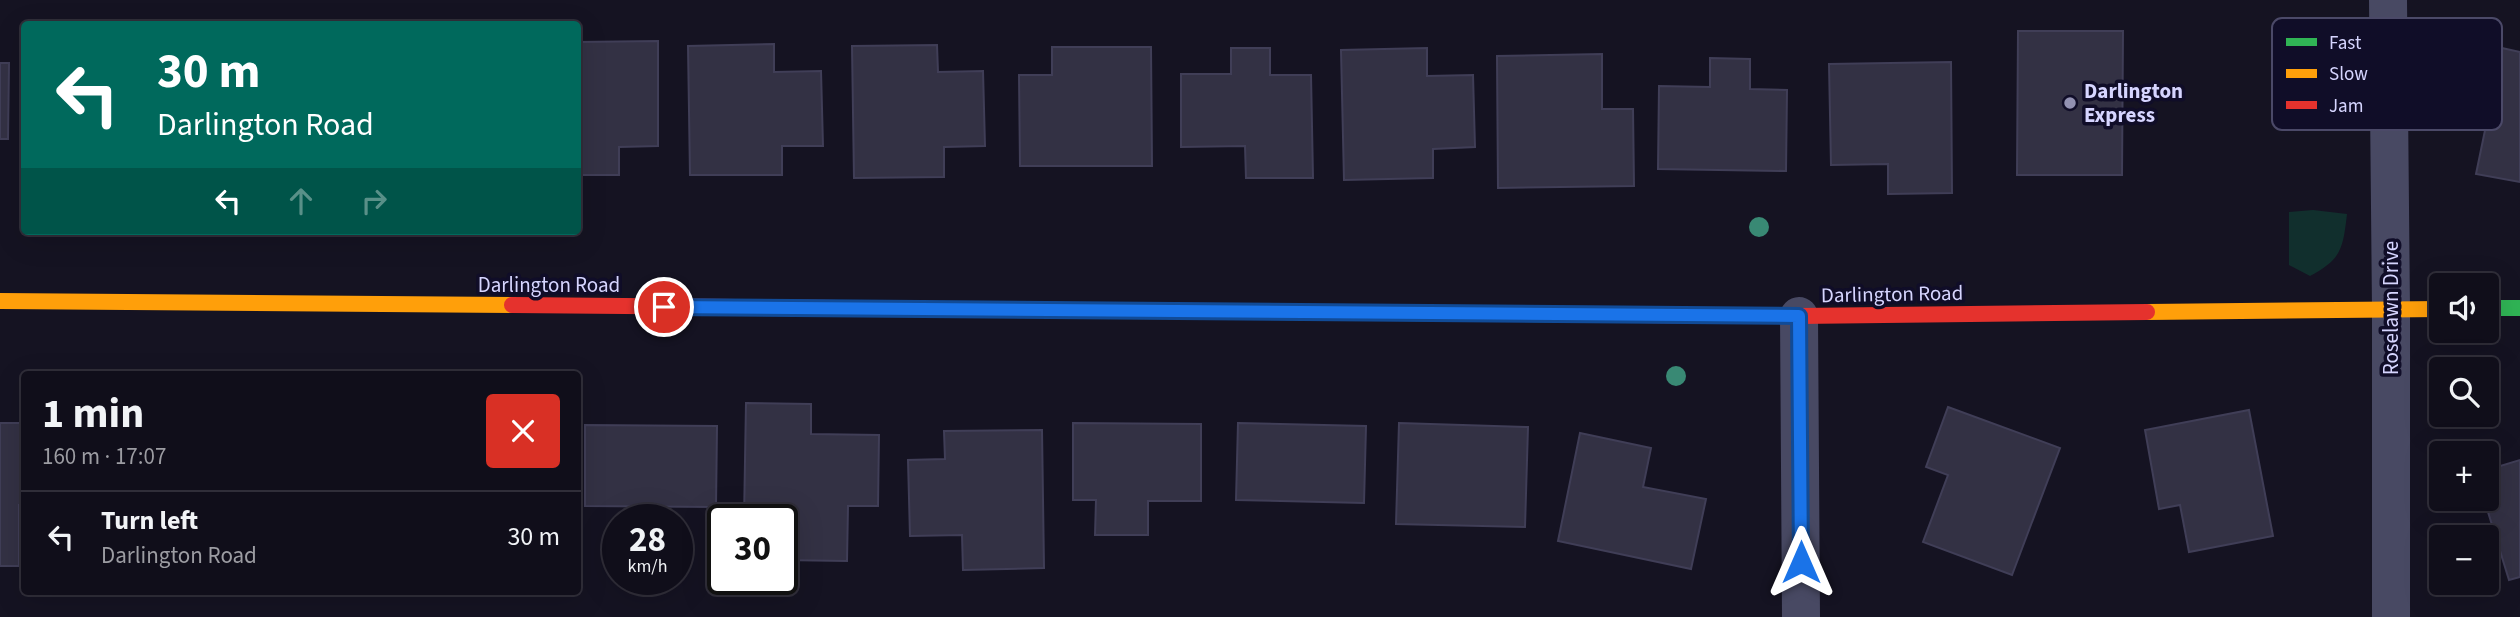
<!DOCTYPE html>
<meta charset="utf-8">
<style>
body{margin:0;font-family:"Source Sans 3",sans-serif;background:#1e1c27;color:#f1f3f6;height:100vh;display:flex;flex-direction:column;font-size:26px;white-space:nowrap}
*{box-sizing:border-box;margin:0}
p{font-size:23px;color:#9c9ca2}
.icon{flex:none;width:38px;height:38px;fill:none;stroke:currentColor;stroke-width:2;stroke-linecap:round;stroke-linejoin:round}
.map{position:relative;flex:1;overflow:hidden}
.drawer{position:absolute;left:21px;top:371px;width:560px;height:224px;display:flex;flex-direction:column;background:#100e1a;border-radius:7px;box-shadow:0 7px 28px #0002,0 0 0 2px #302e39}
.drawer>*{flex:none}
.guide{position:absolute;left:21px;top:21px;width:560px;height:214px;border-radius:7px;box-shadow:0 7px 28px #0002,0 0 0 2px #302e39;background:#00695c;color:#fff;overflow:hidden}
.buttons{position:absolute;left:2429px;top:273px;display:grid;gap:14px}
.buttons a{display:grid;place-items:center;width:70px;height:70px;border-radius:7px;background:#100e1a;box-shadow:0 7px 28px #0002,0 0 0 2px #302e39;font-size:35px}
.speed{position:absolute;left:602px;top:504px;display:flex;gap:14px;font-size:35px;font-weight:700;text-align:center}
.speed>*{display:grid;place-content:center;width:91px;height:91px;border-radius:50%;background:#100e1a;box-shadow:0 7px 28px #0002,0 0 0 2px #302e39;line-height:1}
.speed small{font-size:18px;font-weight:400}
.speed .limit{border:4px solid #111;border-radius:10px;background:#fff;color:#111}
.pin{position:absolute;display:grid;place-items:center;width:60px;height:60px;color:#fff;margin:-30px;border:4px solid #fff;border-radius:50%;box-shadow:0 2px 7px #0007}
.me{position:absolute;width:77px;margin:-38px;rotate:0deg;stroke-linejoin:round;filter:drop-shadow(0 0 5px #0008)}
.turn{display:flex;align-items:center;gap:24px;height:147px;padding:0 21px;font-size:32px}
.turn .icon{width:91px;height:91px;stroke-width:2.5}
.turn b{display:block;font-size:49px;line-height:60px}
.lanes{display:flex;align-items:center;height:66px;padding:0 21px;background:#0003;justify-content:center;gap:35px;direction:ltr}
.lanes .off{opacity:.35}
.round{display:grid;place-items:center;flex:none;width:74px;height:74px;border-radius:7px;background:#1e1c27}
.head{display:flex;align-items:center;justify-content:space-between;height:119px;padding:0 21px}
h1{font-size:42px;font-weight:700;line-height:52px}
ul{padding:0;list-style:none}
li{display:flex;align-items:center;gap:21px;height:91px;padding:0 21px;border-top:2px solid #302e39}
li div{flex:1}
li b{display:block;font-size:26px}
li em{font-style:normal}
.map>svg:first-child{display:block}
.green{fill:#112f2d}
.building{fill:#333144;stroke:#403e57;stroke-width:2}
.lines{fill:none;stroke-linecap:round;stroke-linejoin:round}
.street{stroke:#484963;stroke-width:38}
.fast{stroke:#30b455;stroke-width:16}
.slow{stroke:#ff9f0a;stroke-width:16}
.jam{stroke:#e5322d;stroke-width:16}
.tree{fill:#398974}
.route-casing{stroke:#114b97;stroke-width:18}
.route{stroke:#1a73e8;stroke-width:12}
.poi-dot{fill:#9291b2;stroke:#100d28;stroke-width:2.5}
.labels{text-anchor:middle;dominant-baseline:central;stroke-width:7;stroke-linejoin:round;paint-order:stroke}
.poi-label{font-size:21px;font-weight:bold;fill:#d6d5ff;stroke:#100d28;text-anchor:start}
.street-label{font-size:21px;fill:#d6d5ff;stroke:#100d28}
.key{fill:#100d28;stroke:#4b4968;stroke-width:2}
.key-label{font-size:19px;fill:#d6d5ff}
</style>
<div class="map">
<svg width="2520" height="617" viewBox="0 0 2520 617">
<rect width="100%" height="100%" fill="#151322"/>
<path class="green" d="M2313,210L2347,214C2343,248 2342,259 2310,276L2289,265V212Z"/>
<g class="building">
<path d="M2018,31H2123L2122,175H2017Z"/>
<path d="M658,41V146L619,147V175H578V42Z"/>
<path d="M774,44V72L821,71L823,146H782V175H690L688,46Z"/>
<path d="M937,45L938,72L983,71L985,146L944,147V177L854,178L852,46Z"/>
<path d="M1052,47H1151L1152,166H1020L1019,75H1052Z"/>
<path d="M1231,48H1270V75H1311L1313,178H1246L1245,146L1181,147V74H1231Z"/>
<path d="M1427,48V76L1473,75L1475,147L1433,149V178L1344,180L1341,50Z"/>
<path d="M2502,48L2520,52V182L2476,174Z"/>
<path d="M1602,54V109H1633L1634,186L1498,188L1497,56Z"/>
<path d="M1710,58L1750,59V89L1787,90L1786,171L1658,169L1659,86L1710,87Z"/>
<path d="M1951,62L1952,193L1888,194V164L1831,165L1829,64Z"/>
<path d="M0,63H9L8,139H0Z"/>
<path d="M746,403L811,404V434L879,435L878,506H848L847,561L782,560V520H744Z"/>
<path d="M1948,407L2060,448L2012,575L1923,542L1948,475L1926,467Z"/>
<path d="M2249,410L2273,536L2189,552L2180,505L2159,509L2145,430Z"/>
<path d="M0,423H24V505H19V566H0Z"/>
<path d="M1073,423L1201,424V501H1148V535H1095L1096,500H1073Z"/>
<path d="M1238,423L1366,426L1364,503L1236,500Z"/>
<path d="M1399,423L1528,427L1525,527L1396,524Z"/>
<path d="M585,425L717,426L716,507L585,506Z"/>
<path d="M1042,430L1044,568L963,570L962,535L910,536L908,460L945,459L944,431Z"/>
<path d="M1580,433L1651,448L1643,487L1706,499L1691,569L1558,541Z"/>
<path d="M2520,460V577L2509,580L2484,499H2487V470Z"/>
</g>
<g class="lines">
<g class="street">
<path d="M2388,0L2391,310V617"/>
<path d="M1799,316L1801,617"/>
</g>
<g class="fast">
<path d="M2487,308H2520"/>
<path d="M1278,312L1638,315"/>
</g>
<g class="slow">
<path d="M0,301L512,305"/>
<path d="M838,308L1278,312"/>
<path d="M2147,312L2441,309"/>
</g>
<g class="jam">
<path d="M512,305L838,308"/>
<path d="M1638,315L1799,316L2147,312"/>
</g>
</g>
<g class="tree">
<circle cx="1759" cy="227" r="10"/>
<circle cx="1676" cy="376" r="10"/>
</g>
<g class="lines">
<defs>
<path id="route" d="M664,307L1799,316L1801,562"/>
</defs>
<use href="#route" class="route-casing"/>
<use href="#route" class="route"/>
</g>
<circle class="poi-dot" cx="2070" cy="103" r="7"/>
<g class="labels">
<g class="poi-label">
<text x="2084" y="91">Darlington<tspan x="2084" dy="24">Express</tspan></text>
</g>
<g class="street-label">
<text x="549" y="285">Darlington Road</text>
<text transform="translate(1892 294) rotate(-1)">Darlington Road</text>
<text transform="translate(2391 308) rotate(-90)">Roselawn Drive</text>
</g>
</g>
<rect x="2272" y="18" width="230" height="112" rx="10" class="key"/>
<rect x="2286" y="38" width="31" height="8" fill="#30b455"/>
<rect x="2286" y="69" width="31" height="9" fill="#ff9f0a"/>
<rect x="2286" y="101" width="31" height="8" fill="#e5322d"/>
<g class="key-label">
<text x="2329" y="49">Fast</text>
<text x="2329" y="80">Slow</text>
<text x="2329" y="112">Jam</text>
</g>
</svg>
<div class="buttons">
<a><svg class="icon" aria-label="sound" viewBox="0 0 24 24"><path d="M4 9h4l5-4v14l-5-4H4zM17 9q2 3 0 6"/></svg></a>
<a><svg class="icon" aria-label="search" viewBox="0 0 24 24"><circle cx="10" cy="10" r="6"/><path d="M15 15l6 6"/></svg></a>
<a>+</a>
<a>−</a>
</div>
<div class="speed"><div>28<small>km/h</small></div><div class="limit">30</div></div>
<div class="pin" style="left:664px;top:307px;background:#d93025"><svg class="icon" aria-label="arrive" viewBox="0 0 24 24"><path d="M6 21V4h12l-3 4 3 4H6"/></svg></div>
<svg class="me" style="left:1801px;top:562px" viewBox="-20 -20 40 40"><path d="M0-17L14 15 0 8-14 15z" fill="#1a73e8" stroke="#fff" stroke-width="4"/></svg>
<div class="guide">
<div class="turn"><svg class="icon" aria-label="left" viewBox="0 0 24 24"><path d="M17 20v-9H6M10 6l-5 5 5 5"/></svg><div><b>30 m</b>Darlington Road</div></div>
<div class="lanes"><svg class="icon" aria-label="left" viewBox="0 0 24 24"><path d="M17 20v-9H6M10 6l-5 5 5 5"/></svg><svg class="icon off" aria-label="ahead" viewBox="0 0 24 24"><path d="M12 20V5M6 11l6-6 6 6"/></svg><svg class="icon off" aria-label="right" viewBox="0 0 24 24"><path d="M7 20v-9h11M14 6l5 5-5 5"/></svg></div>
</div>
<section class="drawer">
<div class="head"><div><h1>1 min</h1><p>160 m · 17:07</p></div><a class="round" style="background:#d93025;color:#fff"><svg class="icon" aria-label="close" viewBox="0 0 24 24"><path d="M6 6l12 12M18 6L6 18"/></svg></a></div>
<ul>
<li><svg class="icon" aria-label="left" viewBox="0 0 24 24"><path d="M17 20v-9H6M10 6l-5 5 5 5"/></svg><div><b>Turn left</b><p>Darlington Road</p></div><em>30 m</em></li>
</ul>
</section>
</div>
